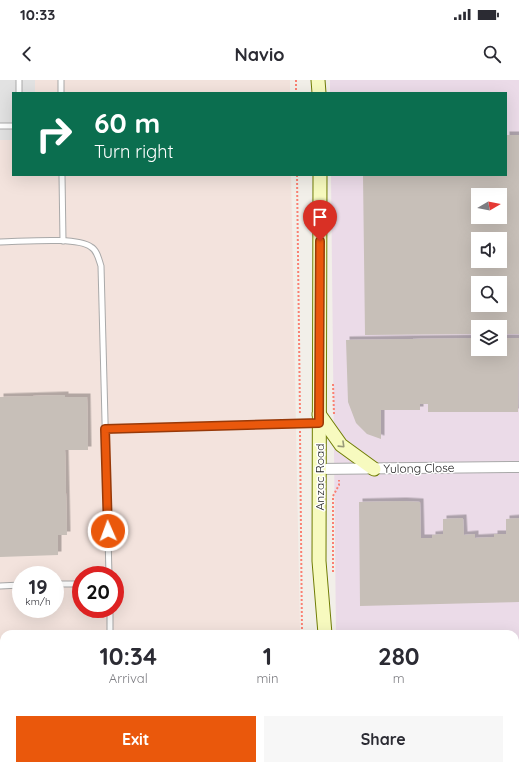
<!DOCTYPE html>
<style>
body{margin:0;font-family:Quicksand,sans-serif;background:#f7f7f7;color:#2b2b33;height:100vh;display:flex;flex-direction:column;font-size:15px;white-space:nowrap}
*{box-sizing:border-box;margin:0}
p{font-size:13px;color:#7c7c81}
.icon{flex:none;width:22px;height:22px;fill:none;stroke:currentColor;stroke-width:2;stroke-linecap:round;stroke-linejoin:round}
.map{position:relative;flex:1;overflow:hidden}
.sheet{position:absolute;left:0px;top:550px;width:519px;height:140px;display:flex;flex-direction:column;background:#fff;border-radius:12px 12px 0 0;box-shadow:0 4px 16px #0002}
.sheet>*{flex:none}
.top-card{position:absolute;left:12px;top:12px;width:495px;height:84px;border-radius:0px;box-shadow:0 4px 16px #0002;background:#0b6e4f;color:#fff;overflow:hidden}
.needle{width:26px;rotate:80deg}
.tools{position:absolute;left:471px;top:108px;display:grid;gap:8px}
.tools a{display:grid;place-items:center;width:36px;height:36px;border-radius:0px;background:#fff;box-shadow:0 4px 16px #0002;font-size:20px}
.speed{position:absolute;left:12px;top:486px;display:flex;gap:8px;font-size:20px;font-weight:700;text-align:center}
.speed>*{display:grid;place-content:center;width:52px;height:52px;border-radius:50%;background:#fff;box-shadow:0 4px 16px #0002;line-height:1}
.speed small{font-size:10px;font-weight:400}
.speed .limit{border:6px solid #d22;background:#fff;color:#111}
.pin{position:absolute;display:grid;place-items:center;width:34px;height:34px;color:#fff;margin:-41px -17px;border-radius:50% 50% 50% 0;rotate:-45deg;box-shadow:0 0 4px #0007}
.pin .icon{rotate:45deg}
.me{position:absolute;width:44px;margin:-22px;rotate:358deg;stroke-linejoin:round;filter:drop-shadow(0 0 3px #0008)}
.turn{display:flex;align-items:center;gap:14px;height:84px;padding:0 16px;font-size:18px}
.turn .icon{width:52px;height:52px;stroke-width:2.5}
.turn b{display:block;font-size:28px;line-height:34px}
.eta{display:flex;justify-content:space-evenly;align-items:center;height:68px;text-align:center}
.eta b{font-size:24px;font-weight:800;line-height:28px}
.cta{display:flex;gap:8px;margin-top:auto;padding:8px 16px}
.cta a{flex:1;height:46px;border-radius:0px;background:#ea580c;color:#fff;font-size:16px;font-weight:800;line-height:46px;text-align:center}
.cta a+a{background:#f7f7f7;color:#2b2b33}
.status{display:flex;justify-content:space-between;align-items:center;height:28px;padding:0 20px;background:#fff;direction:ltr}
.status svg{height:11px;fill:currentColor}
header{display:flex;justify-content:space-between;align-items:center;height:52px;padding:0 16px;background:#fff;font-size:18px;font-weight:800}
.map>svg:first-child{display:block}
.residential{fill:#e0dfdf}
.industrial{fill:#ebdbe8;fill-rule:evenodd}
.military{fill:#f3e3dd;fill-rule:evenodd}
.parking{fill:#e2e2e2}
.building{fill:#c7bfb8;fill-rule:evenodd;filter:url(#shadow)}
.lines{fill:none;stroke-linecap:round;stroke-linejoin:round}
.lane-casing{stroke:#a9a9a9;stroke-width:7}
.street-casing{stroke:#a9a9a9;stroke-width:12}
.secondary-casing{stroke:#707d05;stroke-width:15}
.path{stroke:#fa8072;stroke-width:2;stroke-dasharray:2 2;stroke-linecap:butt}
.lane{stroke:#fff;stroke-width:5}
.street{stroke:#fff;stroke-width:10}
.secondary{stroke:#f7fabf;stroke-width:13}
.oneway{stroke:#979978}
.route-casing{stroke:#983908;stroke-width:10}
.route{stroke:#ea580c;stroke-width:7}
.labels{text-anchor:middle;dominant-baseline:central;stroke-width:3;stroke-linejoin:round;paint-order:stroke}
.street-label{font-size:12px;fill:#222;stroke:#fff}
</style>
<div class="status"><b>10:33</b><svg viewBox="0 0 49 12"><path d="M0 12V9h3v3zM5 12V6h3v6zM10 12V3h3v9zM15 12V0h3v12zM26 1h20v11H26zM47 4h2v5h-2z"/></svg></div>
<header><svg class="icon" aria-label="back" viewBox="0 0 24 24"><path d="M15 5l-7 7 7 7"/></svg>Navio<svg class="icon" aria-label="search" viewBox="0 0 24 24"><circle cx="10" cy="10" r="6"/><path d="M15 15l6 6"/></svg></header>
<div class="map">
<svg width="519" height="690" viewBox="0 0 519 690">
<defs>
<filter id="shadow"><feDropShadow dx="3.5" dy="-3.5" stdDeviation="0" flood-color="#0004"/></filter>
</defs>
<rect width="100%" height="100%" fill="#f2efe9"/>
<path class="residential" d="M515,560H519V690H465L464,686H515Z"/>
<path class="industrial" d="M330,0H519V560H515V554H336L331,95H506V13H330ZM478,115H500V137H478ZM478,159H500V181H478ZM478,203H500V225H478ZM478,247H500V269H478Z"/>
<path class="military" d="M0,0H290V13H13V95H291L300,550L299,554H4V686H290V690H0ZM21,495H55V529H21ZM81,495H115V529H81Z"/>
<path class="parking" d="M0,0H35V13H13V60H0Z"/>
<g class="building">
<path d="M506,55H519V254H500V247H478V254L365,255L363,95H506ZM478,115H500V137H478ZM478,159H500V181H478ZM478,203H500V225H478Z"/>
<path d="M478,258V269H500V258H519L518,332H428V324H420V330H381V359L367,354L356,343L348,322L346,260Z"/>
<path d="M65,315V317H87L88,370H65L67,455H58V475L0,477V317Z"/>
<path d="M403,421L420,422L421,458H432V455L443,454V439L463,438L464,455L475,454V458L494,457V454H506V439L519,438V522L360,526L359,422Z"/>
<path d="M0,578H4V686H90V690H0Z"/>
</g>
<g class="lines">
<defs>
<g id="lane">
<path d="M19,0V13"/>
<path d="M61,0V13"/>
<path d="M0,46H13"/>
<path d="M62,95L63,161"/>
<path d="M0,162C20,162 77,156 91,167C97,170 99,180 101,186L109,495"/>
<path d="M105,349L319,343"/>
<path d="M55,504H81"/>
<path d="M0,506L21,505"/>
<path d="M110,529V554"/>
<path d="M114,686V690"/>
</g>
<path id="street" d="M318,389L519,387"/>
<g id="secondary">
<path d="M318,0L319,13"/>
<path d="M320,95L319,481L325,554"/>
<path d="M319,334L341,365L374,389"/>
<path d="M327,690V686"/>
</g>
</defs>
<use href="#lane" class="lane-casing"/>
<use href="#street" class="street-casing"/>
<use href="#secondary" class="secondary-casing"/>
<g class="path">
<path d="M296,0V13"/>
<path d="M297,95L300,335"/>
<path d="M333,304L334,334"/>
<path d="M300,351L302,554"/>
<path d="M333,492V416L339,405V400"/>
<path d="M302,553L313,552"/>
<path d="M294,686V690"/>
</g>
<use href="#lane" class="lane"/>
<use href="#street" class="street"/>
<use href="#secondary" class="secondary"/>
</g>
<defs><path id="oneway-chevron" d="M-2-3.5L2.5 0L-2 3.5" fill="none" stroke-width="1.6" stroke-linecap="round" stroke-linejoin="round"/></defs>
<use class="oneway" href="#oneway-chevron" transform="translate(342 365) rotate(44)"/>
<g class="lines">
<defs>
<path id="route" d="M108,451L105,349L319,343L320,161"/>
</defs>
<use href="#route" class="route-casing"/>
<use href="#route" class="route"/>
</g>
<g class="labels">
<g class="street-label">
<text transform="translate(419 388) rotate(-1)">Yulong Close</text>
<text transform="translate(319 397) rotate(-90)">Anzac Road</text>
</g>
</g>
</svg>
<div class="tools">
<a><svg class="needle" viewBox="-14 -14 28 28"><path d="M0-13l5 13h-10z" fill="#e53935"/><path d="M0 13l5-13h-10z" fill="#7c7c81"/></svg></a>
<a><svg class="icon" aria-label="sound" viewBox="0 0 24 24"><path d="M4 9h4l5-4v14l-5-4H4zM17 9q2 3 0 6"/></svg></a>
<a><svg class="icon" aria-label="search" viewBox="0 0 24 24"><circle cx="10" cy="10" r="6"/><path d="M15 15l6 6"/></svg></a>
<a><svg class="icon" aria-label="layers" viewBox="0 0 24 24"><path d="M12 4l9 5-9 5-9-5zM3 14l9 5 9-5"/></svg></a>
</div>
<div class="speed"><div>19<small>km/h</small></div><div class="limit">20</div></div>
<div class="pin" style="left:320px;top:161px;background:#d93025"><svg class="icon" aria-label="arrive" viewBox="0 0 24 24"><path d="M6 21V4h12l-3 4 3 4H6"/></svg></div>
<svg class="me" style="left:108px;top:451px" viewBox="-20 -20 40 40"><circle r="17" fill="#ea580c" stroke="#fff" stroke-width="3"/><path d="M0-11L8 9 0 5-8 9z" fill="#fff"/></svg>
<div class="top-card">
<div class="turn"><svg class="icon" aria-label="right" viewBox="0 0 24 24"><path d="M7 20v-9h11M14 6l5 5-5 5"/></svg><div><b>60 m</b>Turn right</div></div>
</div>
<section class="sheet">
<div class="eta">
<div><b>10:34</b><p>Arrival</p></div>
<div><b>1</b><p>min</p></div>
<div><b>280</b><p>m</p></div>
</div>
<div class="cta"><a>Exit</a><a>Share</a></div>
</section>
</div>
